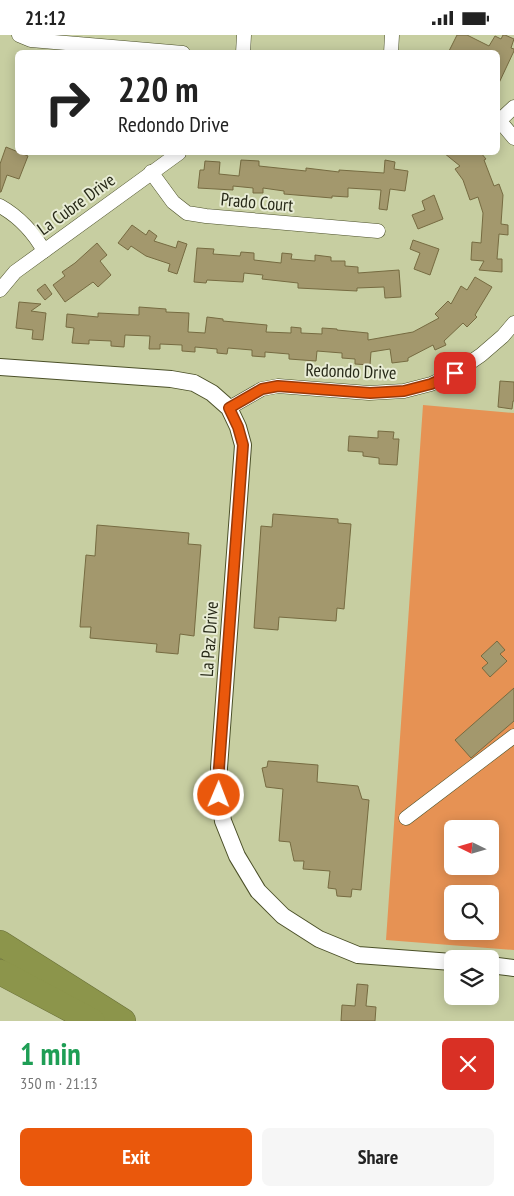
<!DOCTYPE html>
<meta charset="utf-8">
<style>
body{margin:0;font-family:"PT Sans Narrow",sans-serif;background:#f6f6f6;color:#222;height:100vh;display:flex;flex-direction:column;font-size:19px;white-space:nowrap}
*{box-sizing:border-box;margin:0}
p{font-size:16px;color:#767676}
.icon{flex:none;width:28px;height:28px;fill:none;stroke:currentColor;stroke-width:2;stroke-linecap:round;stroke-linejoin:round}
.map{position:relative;height:986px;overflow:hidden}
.details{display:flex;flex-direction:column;background:#fff;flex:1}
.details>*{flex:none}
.banner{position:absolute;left:15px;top:15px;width:485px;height:105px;border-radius:8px;box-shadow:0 2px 12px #0003;background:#fff;color:#222;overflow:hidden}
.needle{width:32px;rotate:275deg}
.controls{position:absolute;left:444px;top:785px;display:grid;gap:10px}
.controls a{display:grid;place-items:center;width:55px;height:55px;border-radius:8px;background:#fff;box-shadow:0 2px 12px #0003;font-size:25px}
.pin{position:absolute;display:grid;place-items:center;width:42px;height:42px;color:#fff;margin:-21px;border-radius:10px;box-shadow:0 2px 8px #0006}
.me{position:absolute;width:55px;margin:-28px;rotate:1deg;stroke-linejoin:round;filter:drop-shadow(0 0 4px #0008)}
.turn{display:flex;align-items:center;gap:18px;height:105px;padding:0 20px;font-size:22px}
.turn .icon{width:65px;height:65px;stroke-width:2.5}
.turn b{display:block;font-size:35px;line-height:42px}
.round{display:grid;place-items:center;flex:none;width:52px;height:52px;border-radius:8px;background:#f6f6f6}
.overview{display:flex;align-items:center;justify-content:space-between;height:85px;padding:0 20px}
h1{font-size:30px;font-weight:700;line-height:38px;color:#1e9e55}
.action{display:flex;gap:10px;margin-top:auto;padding:10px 20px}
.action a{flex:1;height:58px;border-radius:8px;background:#ea580c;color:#fff;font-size:20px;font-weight:700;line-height:58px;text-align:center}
.action a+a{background:#f6f6f6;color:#222}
.status{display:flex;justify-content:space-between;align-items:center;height:35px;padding:0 25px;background:#fff;direction:ltr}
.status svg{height:14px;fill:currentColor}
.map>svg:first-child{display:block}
.green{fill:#e69254;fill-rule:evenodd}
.building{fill:#a3986d;stroke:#766b41}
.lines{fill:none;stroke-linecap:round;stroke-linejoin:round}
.minor-casing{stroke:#4b5028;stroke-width:15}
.tertiary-casing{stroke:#4b5028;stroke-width:18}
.motorway-casing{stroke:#696f39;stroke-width:26}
.minor{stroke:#fff;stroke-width:14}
.tertiary{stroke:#fff;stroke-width:16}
.motorway{stroke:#8c954b;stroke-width:25}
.route-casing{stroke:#983908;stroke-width:12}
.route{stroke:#ea580c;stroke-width:9}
.labels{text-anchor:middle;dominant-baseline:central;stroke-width:4;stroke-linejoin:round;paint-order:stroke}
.street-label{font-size:18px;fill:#272918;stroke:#e8ecd5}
</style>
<div class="status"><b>21:12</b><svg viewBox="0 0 49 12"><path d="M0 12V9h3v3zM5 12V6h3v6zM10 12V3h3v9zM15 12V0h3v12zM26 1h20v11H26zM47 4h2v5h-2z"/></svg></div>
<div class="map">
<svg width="514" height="986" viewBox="0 0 514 986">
<rect width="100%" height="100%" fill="#c7cea1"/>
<path class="green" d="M423,370L514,378V915L386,905ZM452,794H490V831H452ZM452,859H490V896H452Z"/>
<g class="building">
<path d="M457,0H467L489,11L495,1L501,4L503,0H505L514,4L511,13L514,14V16L498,50V18H448Z"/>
<path d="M6,112L28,121L19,144L7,140L1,157H0V129Z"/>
<path d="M444,118H481L486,124L484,125L494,151L499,149L503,160L501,189L508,190V200L499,199L497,224H502V237L479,235L484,226L471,225L472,207L481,208L483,178L478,162L470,165L463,145L455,134L460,131Z"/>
<path d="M241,125L259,126V131L306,136V133L339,137V135L384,138L385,125L395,127L394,134L408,136L405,156L390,154L387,175L379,174L381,155L348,153V162L332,161V163L284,159V156L263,153V158H253V153L233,151V155L198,153L200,135H204L205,126L220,127L219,139L239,141Z"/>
<path d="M434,160L443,184L418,194L412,180L425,175L422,166Z"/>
<path d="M132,190L146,200L149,195L157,201L154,206L176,213L178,206L187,209L177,239L168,236L170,229L146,221L131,211L128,215L118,208Z"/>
<path d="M413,205L439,214L430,240L414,234L420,218L410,214Z"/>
<path d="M97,208L107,220L100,226L111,240L98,252L93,247L65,267L53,250L65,241L62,237L75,228Z"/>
<path d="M197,213L214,214L213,219L240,221L241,217L254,218V225L281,228L282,218L292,219L291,224L315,226V220L331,222V226H345V231L358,232V238L399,235L401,262L385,263L384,252L357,253V256L298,253V248L262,244L263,240L244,238L243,247L207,245L206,248L194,247Z"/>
<path d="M475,242L492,252L475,280L477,282L467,292L463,288L444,306L446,310L435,315L433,310L408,323V326L392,328L390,314L371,317L370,330L355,329V324L342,323V318L317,316L316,326L289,324V319L265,317V322L252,321V315L228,313L227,319L217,318V314L195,312V317L182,316V310L160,309V314H149L150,301L125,300L124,312L111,311V306L89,305V309L72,308L74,293L66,292L67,279L98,282V278L139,280V272L166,274V277L189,278L188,297L205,298L207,282L223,284V286L267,290L266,297L291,298V292L301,293V298L322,299V293L337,294V295L368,298V305L413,297L439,283L435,279L448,266L451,269L461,251L467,255Z"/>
<path d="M45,249L52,259L45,265L37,255Z"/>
<path d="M19,267L41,269L31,276L46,278L43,305L32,304L33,295L16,293Z"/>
<path d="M500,346L514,347V366H513L512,374L498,372Z"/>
<path d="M378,396L394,397L393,404H399L397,430L379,429V423L363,421V417L348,416L349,401L378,403Z"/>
<path d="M273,479L338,484V488L351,489L344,574L337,573L336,586L279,582L278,595L254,593L261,491L272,492Z"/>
<path d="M97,490L189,498L188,509L201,510L194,601L180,599L178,619L156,617L157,609L90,603L91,592H80L86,520L95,521Z"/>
<path d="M497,606L505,615L500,619L507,626L490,642L482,633L488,628L481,621Z"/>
<path d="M514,653V686L471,723L455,705Z"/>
<path d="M268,726L318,730L317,747L358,751L362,764L369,765L361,855L352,854L351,862L337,861L336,854L328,853L330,836L303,834L304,826H294L290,807L279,806L283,754L266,752L262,733L267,732Z"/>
<path d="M357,949L368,950L366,971L376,972L375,986H341L342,970L355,971Z"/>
</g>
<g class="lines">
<defs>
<g id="minor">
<path d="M19,0L31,5L183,18"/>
<path d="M243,18L244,0"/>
<path d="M391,18L392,0"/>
<path d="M498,84L514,103"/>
<path d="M499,86L514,72"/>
<path d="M151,137L173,167L187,178L206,181L378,196"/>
<path d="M0,171C18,181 34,198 44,216"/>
<path d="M0,255L15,237L179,118"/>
<path d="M229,373L262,354L278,351L369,358L404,356L431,349L455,338L481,320L503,301L514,288"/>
<path d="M406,783L514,701"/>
</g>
<g id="tertiary">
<path d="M0,332L171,344L194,348L212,358L229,373L238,392L243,410L219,733V760L223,786L237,821L258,856L283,881L319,904L358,920L452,927"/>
<path d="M490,930L514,933"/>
</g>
<g id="motorway">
<path d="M0,908L123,986"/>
<path d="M0,937L92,986"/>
</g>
</defs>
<use href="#minor" class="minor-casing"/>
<use href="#tertiary" class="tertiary-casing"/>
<use href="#motorway" class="motorway-casing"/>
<use href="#minor" class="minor"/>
<use href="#tertiary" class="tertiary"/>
<use href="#motorway" class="motorway"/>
</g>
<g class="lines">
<defs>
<path id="route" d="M219,760V733L243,410L238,392L229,373L262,354L278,351L370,358L404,356L431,349L455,338"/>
</defs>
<use href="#route" class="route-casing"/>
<use href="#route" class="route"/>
</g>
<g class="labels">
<g class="street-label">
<text transform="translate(257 167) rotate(5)">Prado Court</text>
<text transform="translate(76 169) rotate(-36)">La Cubre Drive</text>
<text transform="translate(351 336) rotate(2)">Redondo Drive</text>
<text transform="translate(209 604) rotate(-86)">La Paz Drive</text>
</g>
</g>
</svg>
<div class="controls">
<a><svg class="needle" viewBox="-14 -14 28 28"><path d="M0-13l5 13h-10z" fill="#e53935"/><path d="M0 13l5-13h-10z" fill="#767676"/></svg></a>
<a><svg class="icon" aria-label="search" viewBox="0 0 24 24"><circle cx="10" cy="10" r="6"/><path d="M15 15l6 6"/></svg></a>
<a><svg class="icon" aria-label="layers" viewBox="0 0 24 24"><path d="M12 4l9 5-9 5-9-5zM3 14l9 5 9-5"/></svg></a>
</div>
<div class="pin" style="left:455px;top:338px;background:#d93025"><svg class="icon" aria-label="arrive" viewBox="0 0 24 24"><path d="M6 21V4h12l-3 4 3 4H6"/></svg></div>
<svg class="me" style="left:219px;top:760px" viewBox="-20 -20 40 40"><circle r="17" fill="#ea580c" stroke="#fff" stroke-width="3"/><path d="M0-11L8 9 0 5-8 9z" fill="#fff"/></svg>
<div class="banner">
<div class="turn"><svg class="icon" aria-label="right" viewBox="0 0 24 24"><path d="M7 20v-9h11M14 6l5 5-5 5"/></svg><div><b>220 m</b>Redondo Drive</div></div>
</div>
</div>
<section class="details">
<div class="overview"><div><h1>1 min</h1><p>350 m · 21:13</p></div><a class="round" style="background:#d93025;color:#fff"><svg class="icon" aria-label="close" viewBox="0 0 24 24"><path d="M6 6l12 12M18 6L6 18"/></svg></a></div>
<div class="action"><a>Exit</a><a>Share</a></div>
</section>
